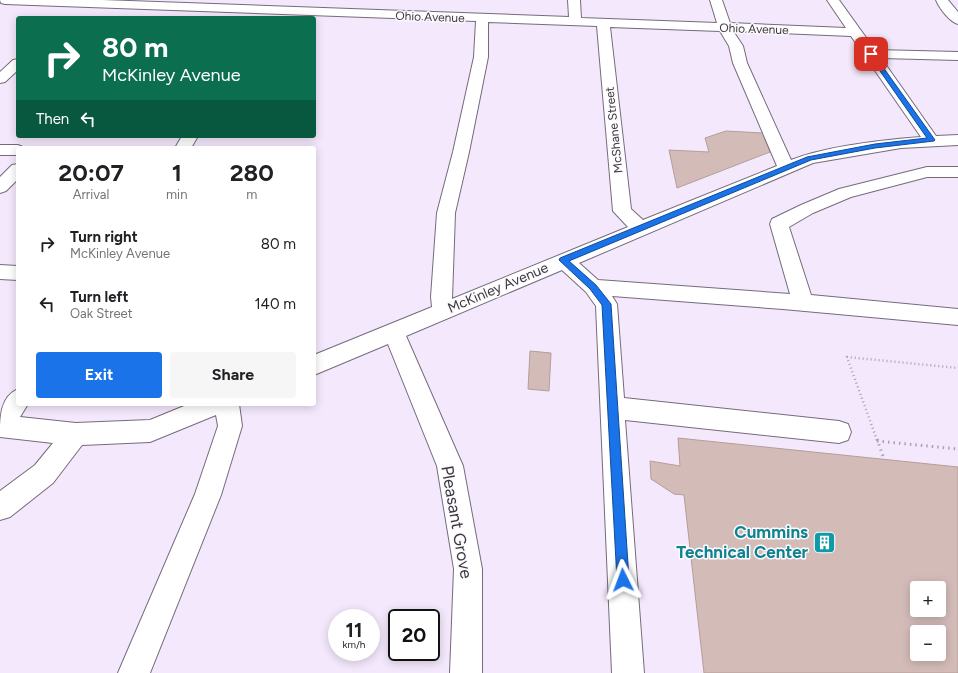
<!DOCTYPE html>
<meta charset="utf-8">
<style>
body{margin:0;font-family:Figtree,sans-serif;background:#f6f6f6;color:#202124;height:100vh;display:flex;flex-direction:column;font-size:15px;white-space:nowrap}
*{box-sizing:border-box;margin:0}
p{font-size:13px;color:#757577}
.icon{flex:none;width:22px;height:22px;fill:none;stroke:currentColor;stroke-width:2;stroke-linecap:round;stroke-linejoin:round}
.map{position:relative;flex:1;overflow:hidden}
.panel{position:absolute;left:16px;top:146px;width:300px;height:260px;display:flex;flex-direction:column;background:#fff;border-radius:4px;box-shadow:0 2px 10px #0003}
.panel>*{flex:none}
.top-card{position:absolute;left:16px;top:16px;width:300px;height:122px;border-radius:4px;box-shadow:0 2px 10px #0003;background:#0b6e4f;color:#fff;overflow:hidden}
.controls{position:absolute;left:910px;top:581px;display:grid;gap:8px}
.controls a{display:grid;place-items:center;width:36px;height:36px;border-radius:4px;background:#fff;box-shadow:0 2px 10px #0003;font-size:20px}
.speed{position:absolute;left:328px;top:609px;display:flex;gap:8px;font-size:20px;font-weight:700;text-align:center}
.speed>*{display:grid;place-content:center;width:52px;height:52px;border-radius:50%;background:#fff;box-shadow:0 2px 10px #0003;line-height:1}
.speed small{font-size:10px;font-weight:400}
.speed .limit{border:2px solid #111;border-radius:6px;background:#fff;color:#111}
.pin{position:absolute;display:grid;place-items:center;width:34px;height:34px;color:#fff;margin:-17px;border-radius:8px;box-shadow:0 2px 6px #0006}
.me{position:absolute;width:44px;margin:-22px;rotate:357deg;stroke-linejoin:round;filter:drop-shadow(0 0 3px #0008)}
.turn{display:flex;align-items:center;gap:14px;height:84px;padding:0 20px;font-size:18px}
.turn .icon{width:52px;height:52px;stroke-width:2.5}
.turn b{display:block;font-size:28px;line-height:34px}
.then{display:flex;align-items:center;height:38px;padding:0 20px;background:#0003;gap:8px;font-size:15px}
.eta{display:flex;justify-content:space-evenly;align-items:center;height:68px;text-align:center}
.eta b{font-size:24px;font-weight:700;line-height:28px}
.action{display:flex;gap:8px;margin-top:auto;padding:8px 20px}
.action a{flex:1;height:46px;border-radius:4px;background:#1a73e8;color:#fff;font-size:16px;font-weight:700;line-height:46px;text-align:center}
.action a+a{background:#f6f6f6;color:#202124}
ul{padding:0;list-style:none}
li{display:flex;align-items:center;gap:12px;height:60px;padding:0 20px}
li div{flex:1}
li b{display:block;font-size:15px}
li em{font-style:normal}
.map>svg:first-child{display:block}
.building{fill:#d3bbb8;stroke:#b49d9a;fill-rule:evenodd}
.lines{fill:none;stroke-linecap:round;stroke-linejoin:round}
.minor-casing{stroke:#756b7b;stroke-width:2}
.path-far1{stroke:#aaa1b0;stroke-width:2.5;stroke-dasharray:1 3;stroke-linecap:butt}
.path{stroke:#aaa1b0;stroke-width:3;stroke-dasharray:1.5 4;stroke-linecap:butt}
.minor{fill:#fff;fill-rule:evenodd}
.route{fill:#1a73e8;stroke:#114b97}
.labels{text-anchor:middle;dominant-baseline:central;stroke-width:3;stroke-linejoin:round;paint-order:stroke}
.far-street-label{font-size:12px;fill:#3b373e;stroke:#fdfafe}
.street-label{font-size:14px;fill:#3b373e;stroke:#fdfafe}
.near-street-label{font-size:17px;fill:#3b373e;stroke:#fdfafe}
.near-culture-label{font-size:17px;font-weight:bold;fill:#0d838f;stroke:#fdfafe;text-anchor:end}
</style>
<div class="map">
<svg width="958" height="673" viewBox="0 0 958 673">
<rect width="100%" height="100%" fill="#f4e9fc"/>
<g class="building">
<path d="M726,131L763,133L770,152L677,188L669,150L709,152L705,138Z"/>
<path d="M530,351L551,353L549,391L528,389Z"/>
<path d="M678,438L958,467V673H704L684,495L674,494L651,479L650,461L680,466ZM917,588H939V610H917ZM917,632H939V654H917Z"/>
</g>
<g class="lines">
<defs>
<g id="minor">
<path d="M0,0H102L569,17L568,0H580L581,18L717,23L710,0H722L730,23L846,28L827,0H839L875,50L958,52V60L881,58L936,136L958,135V145L901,148L813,163L579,263L598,280L790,294L770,224L772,219L801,205L839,189L927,167H958V177H927L851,197L813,213L789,227L811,295L958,309V325L783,309L612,296L617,304L624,398L839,421L848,424L851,432L848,440L839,443L625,420L644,673H612L596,306L586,292L562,270L406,336L463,466L482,569V673H450L454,569L437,466L388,344L314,375V355L432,307L431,297L437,213L453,152L474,57L476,21L5,4L1,3ZM488,22L597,26L613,211L628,227L452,299L455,213L469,152L488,57ZM610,27L720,31L729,46L733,63L777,166L643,220L631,209ZM733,31L851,36L921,137C882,140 827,146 791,160L747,63L743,46Z"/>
<path d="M936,0H948L958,12V24C950,22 939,8 936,0Z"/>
<path d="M18,59V70L5,82L0,83V72L13,60Z"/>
<path d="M182,136H198L191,148H175Z"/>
<path d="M0,145H18L25,148H18V155H0Z"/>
<path d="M18,164V179L6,191L0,193V177L12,165Z"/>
<path d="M0,265L18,266V280L0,279Z"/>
<path d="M18,389V404H28L20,417L76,423L150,420L189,404H239L242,426L221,495L150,673H118L195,494L218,426L216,415L150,442L82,445L53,483L10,517L0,520V491L35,465L53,443L0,437C0,417 0,397 18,389Z"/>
</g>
</defs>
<use href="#minor" class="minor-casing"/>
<path class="path-far1" d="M877,440L847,357L958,368"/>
<g class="path">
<path d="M877,439L884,459"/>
<path d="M877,441L958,449"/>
</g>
<use href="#minor" class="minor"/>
</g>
<path class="route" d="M869,53H873L935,140L934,141L875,148L811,160L569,261L596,285L611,304L629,580L627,584L623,586L618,584L617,580L602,305L590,289L559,260L560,258L807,157L875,144L927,138L868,54Z"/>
<defs>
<symbol id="building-square" viewBox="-11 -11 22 22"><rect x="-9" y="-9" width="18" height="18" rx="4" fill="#0f9aa8" stroke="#fdfafe"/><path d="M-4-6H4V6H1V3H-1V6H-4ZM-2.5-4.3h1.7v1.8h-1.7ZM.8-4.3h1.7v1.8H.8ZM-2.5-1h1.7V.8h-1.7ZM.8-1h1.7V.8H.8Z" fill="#fff"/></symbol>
</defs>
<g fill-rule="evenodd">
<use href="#building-square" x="812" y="530" width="25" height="25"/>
</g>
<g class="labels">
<g class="far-street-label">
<text transform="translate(430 17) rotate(2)">Ohio Avenue</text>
<text transform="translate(754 29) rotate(2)">Ohio Avenue</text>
<text transform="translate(614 130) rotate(-96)">McShane Street</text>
</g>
<g class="street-label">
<text transform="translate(498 288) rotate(-23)">McKinley Avenue</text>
</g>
<g class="near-street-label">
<text transform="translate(457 522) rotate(80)">Pleasant Grove</text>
</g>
<g class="near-culture-label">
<text x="808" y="532">Cummins<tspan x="808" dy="20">Technical Center</tspan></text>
</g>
</g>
</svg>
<div class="controls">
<a>+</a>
<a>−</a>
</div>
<div class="speed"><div>11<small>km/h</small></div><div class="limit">20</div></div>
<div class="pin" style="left:871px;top:54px;background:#d93025"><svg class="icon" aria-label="arrive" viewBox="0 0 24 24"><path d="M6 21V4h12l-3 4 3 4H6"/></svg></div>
<svg class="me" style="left:623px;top:580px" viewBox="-20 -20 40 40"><path d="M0-17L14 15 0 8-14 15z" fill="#1a73e8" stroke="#fff" stroke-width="4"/></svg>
<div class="top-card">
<div class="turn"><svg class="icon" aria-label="right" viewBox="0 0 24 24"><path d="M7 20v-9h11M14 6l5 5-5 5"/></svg><div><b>80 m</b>McKinley Avenue</div></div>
<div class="then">Then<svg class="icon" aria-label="left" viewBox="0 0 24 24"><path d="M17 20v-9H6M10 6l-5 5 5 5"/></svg></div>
</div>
<section class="panel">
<div class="eta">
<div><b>20:07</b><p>Arrival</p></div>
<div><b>1</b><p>min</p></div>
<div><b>280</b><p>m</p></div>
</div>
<ul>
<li><svg class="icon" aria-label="right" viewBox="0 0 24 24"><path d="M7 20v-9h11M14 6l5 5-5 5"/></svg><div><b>Turn right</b><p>McKinley Avenue</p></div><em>80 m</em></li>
<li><svg class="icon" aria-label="left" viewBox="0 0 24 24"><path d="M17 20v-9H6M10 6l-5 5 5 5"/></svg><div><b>Turn left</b><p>Oak Street</p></div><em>140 m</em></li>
</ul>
<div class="action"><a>Exit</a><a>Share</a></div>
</section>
</div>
